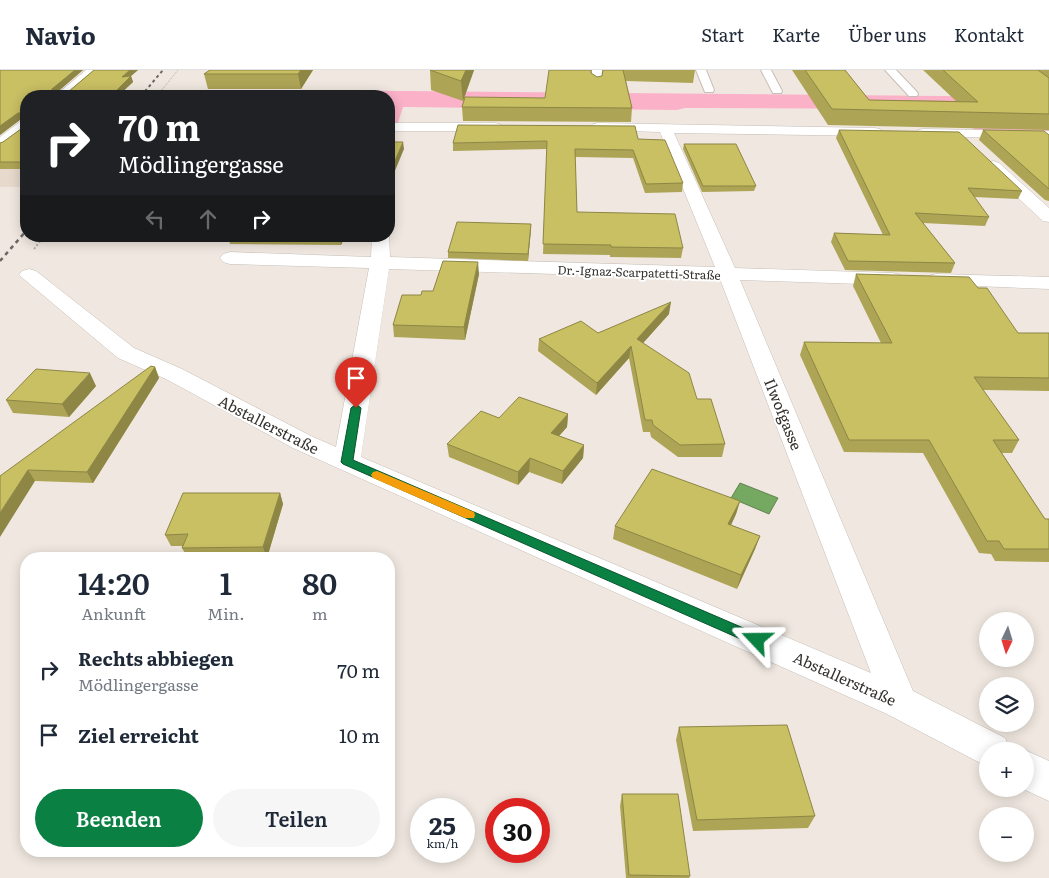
<!DOCTYPE html>
<html lang="de">
<meta charset="utf-8">
<style>
body{margin:0;font-family:Literata,serif;background:#f6f6f7;color:#1f2937;height:100vh;display:flex;flex-direction:column;font-size:19px;white-space:nowrap}
*{box-sizing:border-box;margin:0}
p{font-size:16px;color:#747a83}
.icon{flex:none;width:28px;height:28px;fill:none;stroke:currentColor;stroke-width:2;stroke-linecap:round;stroke-linejoin:round}
.map{position:relative;flex:1;overflow:hidden}
.sheet{position:absolute;left:20px;top:482px;width:375px;height:305px;display:flex;flex-direction:column;background:#fff;border-radius:20px;box-shadow:0 2px 12px #0003}
.sheet>*{flex:none}
.hud{position:absolute;left:20px;top:20px;width:375px;height:152px;border-radius:20px;box-shadow:0 2px 12px #0003;background:#202124;color:#fff;overflow:hidden}
.needle{width:32px;rotate:184deg}
.tools{position:absolute;left:979px;top:542px;display:grid;gap:10px}
.tools a{display:grid;place-items:center;width:55px;height:55px;border-radius:50%;background:#fff;box-shadow:0 2px 12px #0003;font-size:25px}
.speed{position:absolute;left:410px;top:728px;display:flex;gap:10px;font-size:25px;font-weight:700;text-align:center}
.speed>*{display:grid;place-content:center;width:65px;height:65px;border-radius:50%;background:#fff;box-shadow:0 2px 12px #0003;line-height:1}
.speed small{font-size:12px;font-weight:400}
.speed .limit{border:8px solid #d22;background:#fff;color:#111}
.pin{position:absolute;display:grid;place-items:center;width:42px;height:42px;color:#fff;margin:-51px -21px;border-radius:50% 50% 50% 0;rotate:-45deg;box-shadow:0 0 5px #0007}
.pin .icon{rotate:45deg}
.me{position:absolute;width:55px;margin:-28px;rotate:293deg;stroke-linejoin:round;filter:drop-shadow(0 0 4px #0008)}
.turn{display:flex;align-items:center;gap:18px;height:105px;padding:0 15px;font-size:22px}
.turn .icon{width:65px;height:65px;stroke-width:2.5}
.turn b{display:block;font-size:35px;line-height:42px}
.lanes{display:flex;align-items:center;height:48px;padding:0 15px;background:#0003;justify-content:center;gap:25px;direction:ltr}
.lanes .off{opacity:.35}
.eta{display:flex;justify-content:space-evenly;align-items:center;height:85px;text-align:center}
.eta b{font-size:30px;font-weight:600;line-height:35px}
.primary-button{display:flex;gap:10px;margin-top:auto;padding:10px 15px}
.primary-button a{flex:1;height:58px;border-radius:30px;background:#0b8043;color:#fff;font-size:20px;font-weight:600;line-height:58px;text-align:center}
.primary-button a+a{background:#f6f6f7;color:#1f2937}
ul{padding:0;list-style:none}
li{display:flex;align-items:center;gap:15px;height:65px;padding:0 15px}
li div{flex:1}
li b{display:block;font-size:19px}
li em{font-style:normal}
header{display:flex;align-items:center;gap:30px;box-sizing:border-box;height:70px;padding:0 25px;background:#fff;border-bottom:1px solid #e0e1e3}
header strong{font-size:24px}
nav{display:flex;gap:28px;margin-inline-start:auto;font-size:18px}
.map>svg:first-child{display:block}
.built{fill:#e7d9cc}
.green{fill:#fbb1c8}
.water{fill:#75a860;stroke:#628451}
.lines{fill:none;stroke-linecap:round;stroke-linejoin:round}
.service-casing{stroke:#c5beb6;stroke-width:2}
.minor-casing{stroke:#c5beb6;stroke-width:1}
.path-far1{stroke:#b3aca6;stroke-width:1;stroke-dasharray:1 1;stroke-linecap:butt}
.path{stroke:#b3aca6;stroke-width:2;stroke-dasharray:2 2;stroke-linecap:butt}
.service{fill:#fff;fill-rule:evenodd}
.minor{fill:#fff;fill-rule:evenodd}
.rail-far1{stroke:#6c6763;stroke-width:2;stroke-dasharray:3 3;stroke-linecap:butt}
.rail{stroke:#6c6763;stroke-width:2.5;stroke-dasharray:4 4;stroke-linecap:butt}
.wall{fill:#ada455}
.shaded-wall{fill:#8d8645}
.building{fill:#c9bf63;stroke:#8d8645}
.route{fill:#0b8043;stroke:#07532c}
.slow{fill:#f59e0b}
.labels{text-anchor:middle;dominant-baseline:central;stroke-width:4;stroke-linejoin:round;paint-order:stroke}
.far-street-label{font-size:12px;fill:#34312e;stroke:#fff}
.street-label{font-size:15px;fill:#34312e;stroke:#fff}
</style>
<header>
<strong>Navio</strong>
<nav><a>Start</a><a>Karte</a><a>Über uns</a><a>Kontakt</a></nav>
</header>
<div class="map">
<svg width="1049" height="808" viewBox="0 0 1049 808">
<rect width="100%" height="100%" fill="#f0e8e0"/>
<path class="built" d="M26,57V117H0V77Z"/>
<path class="green" d="M301,20L1049,27V68L982,67L958,44L919,39L685,38L677,40L403,37L397,56H389V26H298Z"/>
<path class="water" d="M740,413L778,428L769,444L731,428Z"/>
<g class="lines">
<defs>
<g id="service">
<path d="M592,0H602L601,18L597,19L592,16Z"/>
<path d="M696,0H706L714,20L713,22H705Z"/>
<path d="M761,0H771L782,21L781,23H773Z"/>
<path d="M885,0H896L917,22L918,24L917,26H909Z"/>
</g>
<g id="minor">
<path d="M86,0H100L69,26H55Z"/>
<path d="M26,50V61L5,77L0,78V67L21,51Z"/>
<path d="M392,53H495L500,54L502,57L500,60L495,61H396L389,65V54Z"/>
<path d="M598,53L875,58L880,59L882,62L880,65L875,66L674,63L735,198L893,203L900,205L903,209L900,213L893,215L740,210L913,621L1005,668L1011,681H988V697L887,644L293,378L166,309L118,288L19,205L22,201L29,199L36,201L134,278L182,299L311,366L336,377L369,198L230,194L223,192L220,188L223,184L230,182L371,187L372,166H389V164L390,187L715,197L660,62L593,60L591,57L593,54ZM389,199L720,209L871,603L361,387Z"/>
<path d="M923,59L1049,61V69L918,66L916,63L918,60Z"/>
<path d="M993,91L999,93L1049,138V152L1043,151L987,99L985,96L987,93Z"/>
<path d="M936,204L1049,207V219L929,214L926,210L929,206Z"/>
<path d="M1025,680L1049,691V731L1023,719H1025V681H1023Z"/>
</g>
</defs>
<use href="#service" class="service-casing"/>
<use href="#minor" class="minor-casing"/>
<path class="path-far1" d="M157,26L178,0"/>
<path class="path" d="M34,179L44,166"/>
<use href="#service" class="service"/>
<use href="#minor" class="minor"/>
<path class="rail-far1" d="M141,26L163,0"/>
<path class="rail" d="M0,191L26,161"/>
</g>
<g class="wall">
<path d="M0,0H83L57,22H68L94,0H138L131,6L133,12L118,26H26V99H0V73L3,72L25,56V49H21L0,65Z"/>
<path d="M210,0H313L301,19H208L204,4Z"/>
<path d="M430,0H474L463,31L431,20Z"/>
<path d="M603,0H695L693,13L626,11L632,38L631,52L463,51L462,37L545,28L591,3L597,7L602,6Z"/>
<path d="M792,0H845L869,30L956,31L923,0H1049V60L828,55Z"/>
<path d="M839,60L1022,121L1018,129L974,127L989,147L985,156L923,153L955,193L951,203L845,200L831,172L834,163L883,165L836,68Z"/>
<path d="M983,60L1049,65V131L1045,130L979,70Z"/>
<path d="M638,69L683,113L682,122L645,123L633,88L575,87L577,142L683,178L681,188L610,187V185L543,184L547,79L453,81V73Z"/>
<path d="M684,74L756,116L754,121L702,122L683,79Z"/>
<path d="M531,154L528,191L448,188V182Z"/>
<path d="M228,166H345L341,175L230,174Z"/>
<path d="M479,204L465,270L394,267L393,255L421,225Z"/>
<path d="M856,204L978,218L1018,263H1049V321L983,320L1019,370L1012,383H1002L1045,449H1049V492L995,491L991,484L979,483L923,383L844,382L800,285L804,272L881,273L853,216Z"/>
<path d="M669,244L643,273L697,329L725,374L722,387H678L651,367L650,362H643L629,288L596,325L538,281L539,269L598,263Z"/>
<path d="M155,297L159,308L93,413L35,411L0,406Z"/>
<path d="M96,316L69,347L13,343L6,330Z"/>
<path d="M568,344L567,357L559,366L584,375L583,388L562,414L529,402L518,415L449,387L447,374L499,348Z"/>
<path d="M280,423L283,434L267,488L188,489L182,478L183,476H171L165,465Z"/>
<path d="M740,431L736,444L731,455L760,466L755,479L737,519L613,469L615,456Z"/>
<path d="M679,657L815,746L808,758L693,761L676,670Z"/>
<path d="M622,724L690,806L689,808H626L620,736Z"/>
</g>
<g class="shaded-wall">
<path d="M75,0H83L54,25L51,22L52,19Z"/>
<path d="M130,0H138L124,12L122,7Z"/>
<path d="M301,0H313L301,19L298,4Z"/>
<path d="M466,0H474L463,31L461,11Z"/>
<path d="M131,6L133,12L118,26H111Z"/>
<path d="M18,43H25L26,49H21L0,65V56Z"/>
<path d="M403,72L404,79L389,115V105Z"/>
<path d="M531,154V160L528,191V184Z"/>
<path d="M340,166H345L341,175L340,167Z"/>
<path d="M478,192L479,204L465,270L464,257Z"/>
<path d="M671,232L669,244L636,281L637,269Z"/>
<path d="M631,276L629,288L596,325L597,313Z"/>
<path d="M155,297L159,308L93,413L87,402Z"/>
<path d="M90,303L96,316L69,347L62,334Z"/>
<path d="M568,344L567,357L550,376L551,363Z"/>
<path d="M584,375L583,388L562,414L563,401Z"/>
<path d="M530,388L529,402L518,415V402Z"/>
<path d="M28,400L35,411L0,467V443Z"/>
<path d="M280,423L283,434L267,488L263,477Z"/>
<path d="M740,431L736,444L725,468L728,454Z"/>
<path d="M760,466L755,479L737,519L741,505Z"/>
</g>
<g class="building">
<path d="M0,0H75L52,19L51,22H68L94,0H130L122,7L131,6L111,26H26V92H0V73L3,72L25,56V43H18L0,56Z"/>
<path d="M210,0H301L298,4H204Z"/>
<path d="M430,0H466L461,11Z"/>
<path d="M549,0H591V3L597,7L602,6L603,0H623L632,38L462,37L465,27L545,28Z"/>
<path d="M805,0H845L869,30L978,32L943,0H1038L1049,8V44L832,39Z"/>
<path d="M458,55L635,56L638,69L665,70L683,113L646,114L633,80L575,79L577,142L675,144L683,178L611,177V175L543,174L547,71L453,73Z"/>
<path d="M839,60L959,62L1022,121L968,118L989,147L915,143L955,193L848,191L834,163L890,165Z"/>
<path d="M983,60L1044,61L1049,65V119Z"/>
<path d="M389,72H403L389,105Z"/>
<path d="M684,74H736L756,116H703Z"/>
<path d="M457,152L531,154L528,184L448,182Z"/>
<path d="M282,166H340V167Z"/>
<path d="M443,191L478,192L464,257L393,255L402,225H421L422,221H433Z"/>
<path d="M856,204L969,207L978,218H987L1018,263H1049V308L974,307L1019,370H993L1045,449H1049V479H1004L999,471H987L929,370H849L804,272L892,273Z"/>
<path d="M671,232L637,269L689,303L697,329H711L725,374L680,375L653,355L652,350H645L631,276L597,313L539,269L581,251L598,263Z"/>
<path d="M151,296L155,297L87,402L28,400L0,443V406Z"/>
<path d="M36,299L90,303L62,334L6,330Z"/>
<path d="M519,327L568,344L551,363L584,375L563,401L530,388L518,402L447,374L481,341L499,348Z"/>
<path d="M652,399L740,431L728,454L760,466L741,505L615,456Z"/>
<path d="M183,423H280L263,477L182,478L188,464L165,465Z"/>
<path d="M787,655L815,746L697,750L679,657Z"/>
<path d="M622,724H678L690,806L629,805Z"/>
</g>
<path class="route" d="M356,334L361,338L353,390L762,566L764,570L762,574L757,576L752,574L343,394L341,392L351,338Z"/>
<path class="slow" d="M377,401L474,442L475,445L474,448H465L373,408L371,405L373,402Z"/>
<g class="labels">
<g class="far-street-label">
<text transform="translate(639 202) rotate(2)">Dr.-Ignaz-Scarpatetti-Straße</text>
</g>
<g class="street-label">
<text transform="translate(784 344) rotate(68)">Ilwofgasse</text>
<text transform="translate(269 354) rotate(27)">Abstallerstraße</text>
<text transform="translate(845 608) rotate(24)">Abstallerstraße</text>
</g>
</g>
</svg>
<div class="tools">
<a><svg class="needle" viewBox="-14 -14 28 28"><path d="M0-13l5 13h-10z" fill="#e53935"/><path d="M0 13l5-13h-10z" fill="#747a83"/></svg></a>
<a><svg class="icon" aria-label="layers" viewBox="0 0 24 24"><path d="M12 4l9 5-9 5-9-5zM3 14l9 5 9-5"/></svg></a>
<a>+</a>
<a>−</a>
</div>
<div class="speed"><div>25<small>km/h</small></div><div class="limit">30</div></div>
<div class="pin" style="left:356px;top:338px;background:#d93025"><svg class="icon" aria-label="arrive" viewBox="0 0 24 24"><path d="M6 21V4h12l-3 4 3 4H6"/></svg></div>
<svg class="me" style="left:757px;top:570px" viewBox="-20 -20 40 40"><path d="M0-17L14 15 0 8-14 15z" fill="#0b8043" stroke="#fff" stroke-width="4"/></svg>
<div class="hud">
<div class="turn"><svg class="icon" aria-label="right" viewBox="0 0 24 24"><path d="M7 20v-9h11M14 6l5 5-5 5"/></svg><div><b>70 m</b>Mödlingergasse</div></div>
<div class="lanes"><svg class="icon off" aria-label="left" viewBox="0 0 24 24"><path d="M17 20v-9H6M10 6l-5 5 5 5"/></svg><svg class="icon off" aria-label="ahead" viewBox="0 0 24 24"><path d="M12 20V5M6 11l6-6 6 6"/></svg><svg class="icon" aria-label="right" viewBox="0 0 24 24"><path d="M7 20v-9h11M14 6l5 5-5 5"/></svg></div>
</div>
<section class="sheet">
<div class="eta">
<div><b>14:20</b><p>Ankunft</p></div>
<div><b>1</b><p>Min.</p></div>
<div><b>80</b><p>m</p></div>
</div>
<ul>
<li><svg class="icon" aria-label="right" viewBox="0 0 24 24"><path d="M7 20v-9h11M14 6l5 5-5 5"/></svg><div><b>Rechts abbiegen</b><p>Mödlingergasse</p></div><em>70 m</em></li>
<li><svg class="icon" aria-label="arrive" viewBox="0 0 24 24"><path d="M6 21V4h12l-3 4 3 4H6"/></svg><div><b>Ziel erreicht</b></div><em>10 m</em></li>
</ul>
<div class="primary-button"><a>Beenden</a><a>Teilen</a></div>
</section>
</div>
